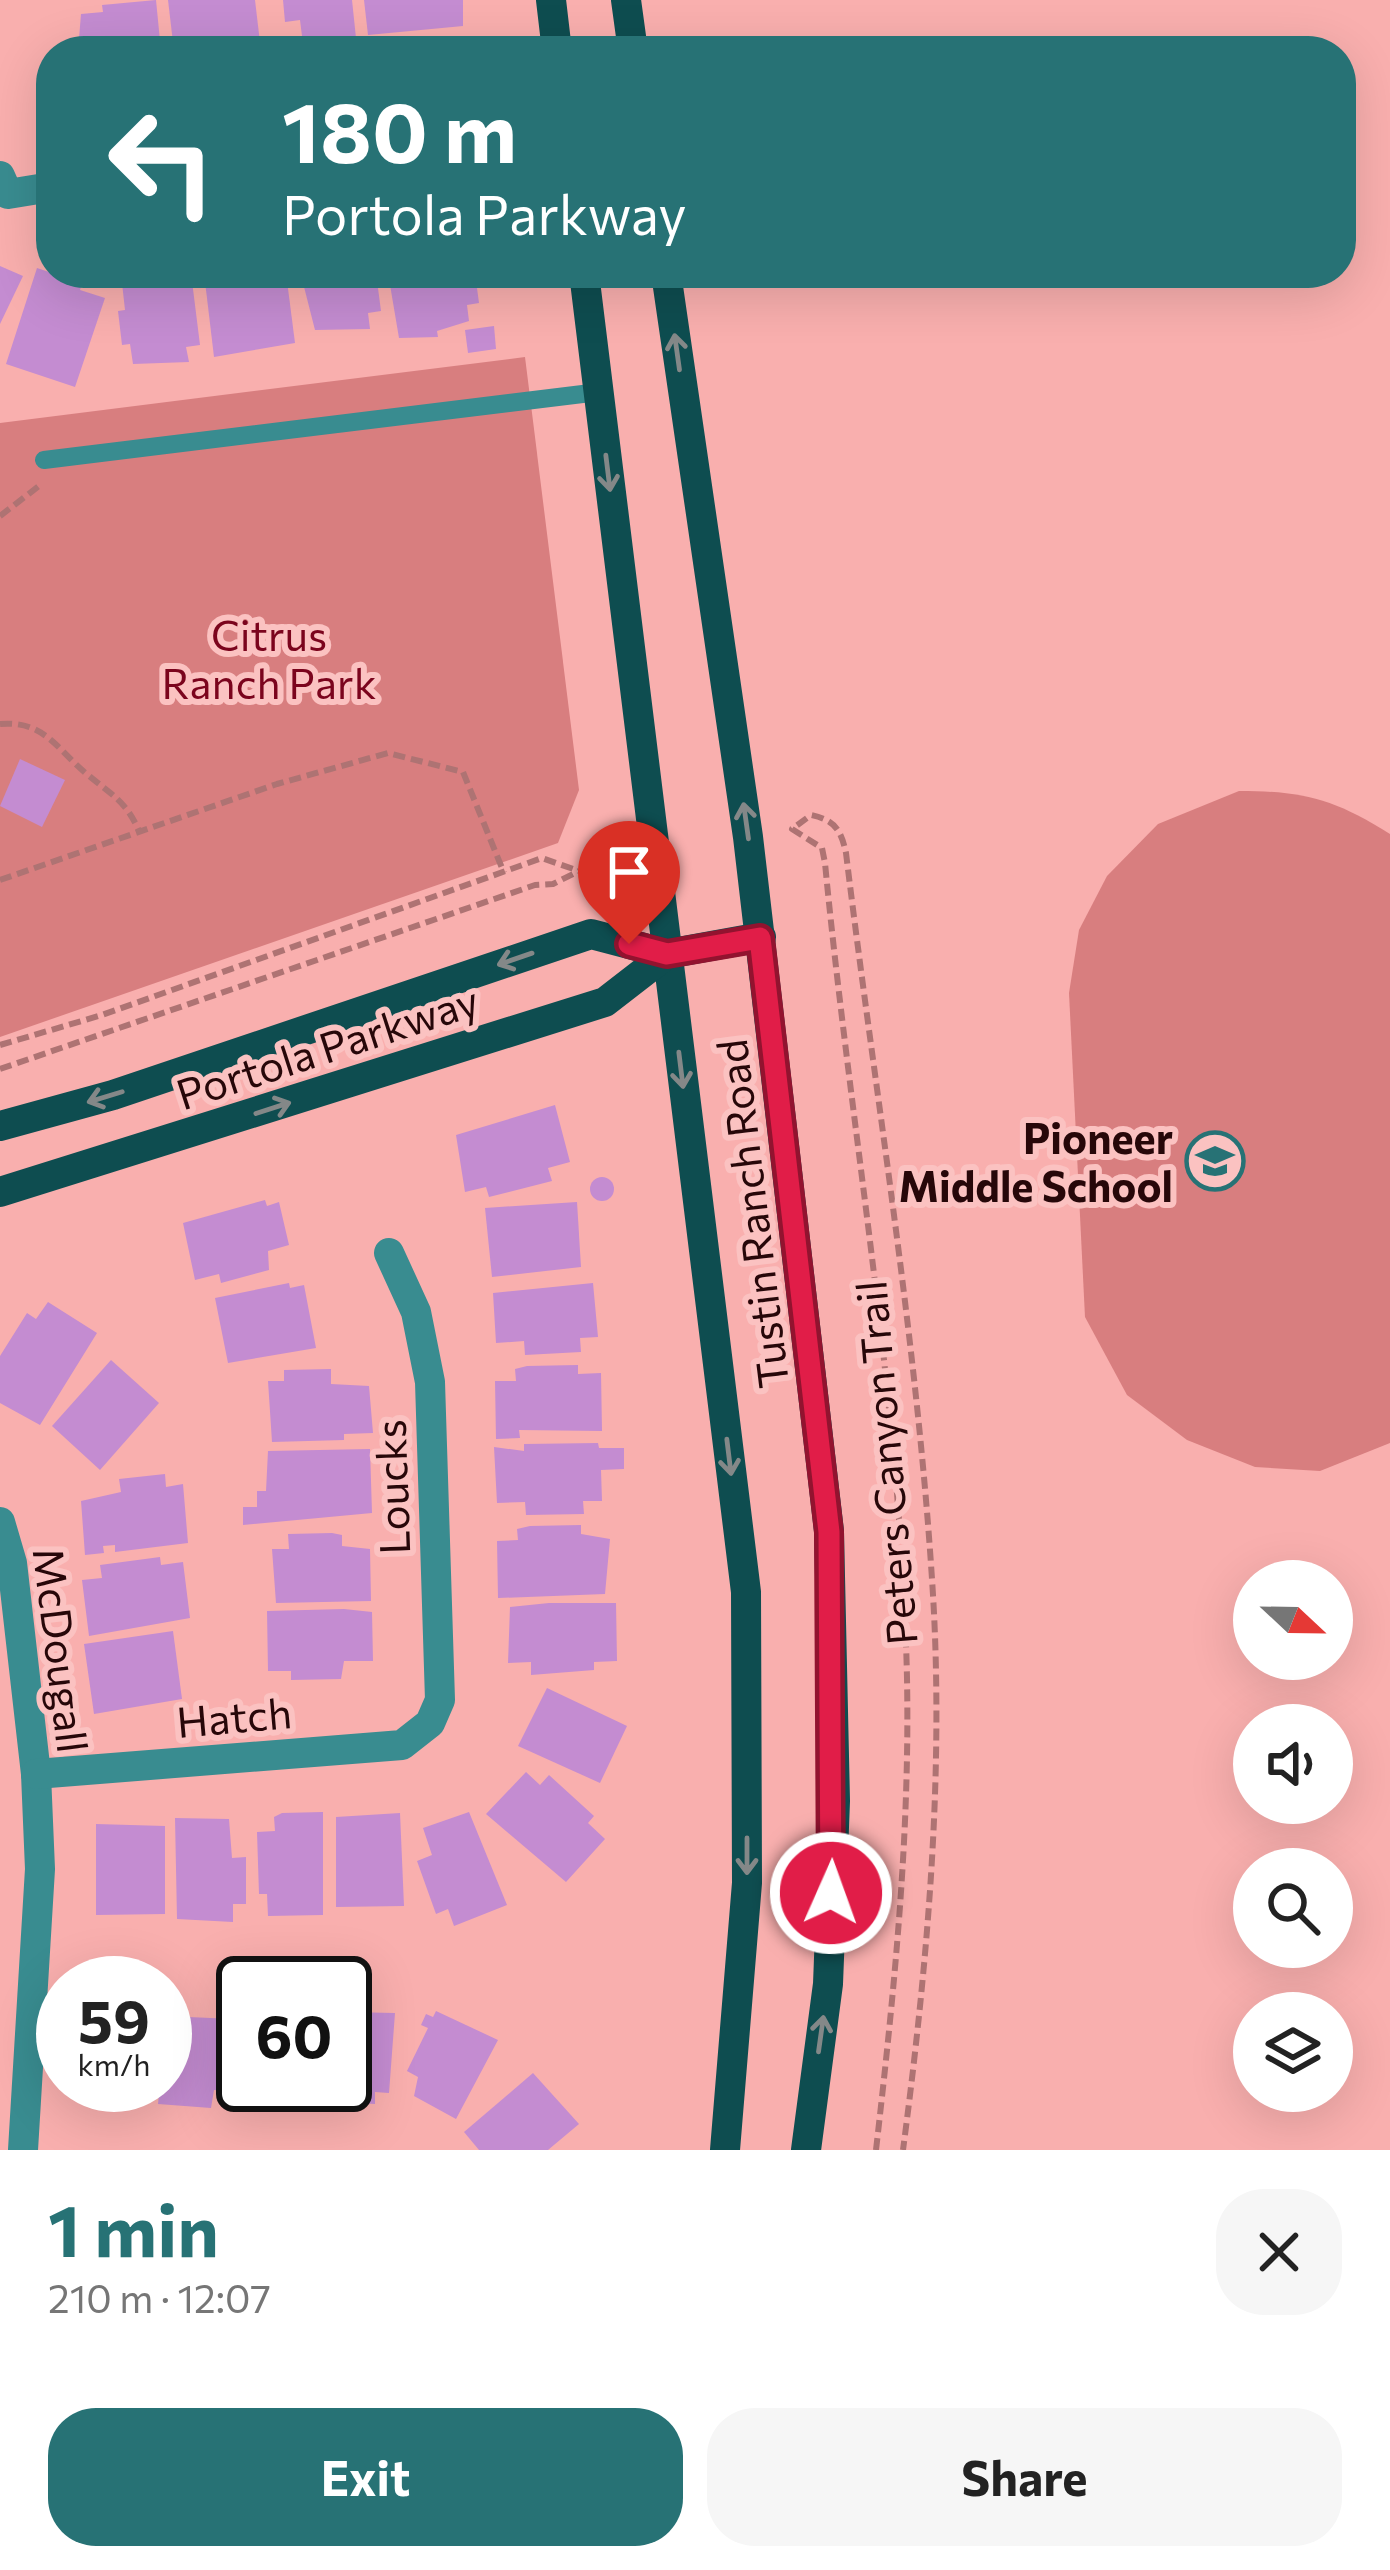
<!DOCTYPE html>
<meta charset="utf-8">
<style>
body{margin:0;font-family:Commissioner,sans-serif;background:#f6f6f6;color:#222;height:100vh;display:flex;flex-direction:column;font-size:45px;white-space:nowrap}
*{box-sizing:border-box;margin:0}
p{font-size:39px;color:#767676}
.icon{flex:none;width:66px;height:66px;fill:none;stroke:currentColor;stroke-width:2;stroke-linecap:round;stroke-linejoin:round}
.map{position:relative;height:2150px;overflow:hidden}
.drawer{display:flex;flex-direction:column;background:#fff;flex:1}
.drawer>*{flex:none}
.hud{position:absolute;left:36px;top:36px;width:1320px;height:252px;border-radius:48px;box-shadow:0 12px 48px #0002;background:#277275;color:#fff;overflow:hidden}
.needle{width:78px;rotate:112deg}
.buttons{position:absolute;left:1233px;top:1560px;display:grid;gap:24px}
.buttons a{display:grid;place-items:center;width:120px;height:120px;border-radius:50%;background:#fff;box-shadow:0 12px 48px #0002;font-size:60px}
.speed{position:absolute;left:36px;top:1956px;display:flex;gap:24px;font-size:60px;font-weight:700;text-align:center}
.speed>*{display:grid;place-content:center;width:156px;height:156px;border-radius:50%;background:#fff;box-shadow:0 12px 48px #0002;line-height:1}
.speed small{font-size:30px;font-weight:400}
.speed .limit{border:6px solid #111;border-radius:18px;background:#fff;color:#111}
.pin{position:absolute;display:grid;place-items:center;width:102px;height:102px;color:#fff;margin:-123px -51px;border-radius:50% 50% 50% 0;rotate:-45deg;box-shadow:0 0 12px #0007}
.pin .icon{rotate:45deg}
.me{position:absolute;width:132px;margin:-66px;rotate:2deg;stroke-linejoin:round;filter:drop-shadow(0 0 9px #0008)}
.turn{display:flex;align-items:center;gap:42px;height:252px;padding:0 48px;font-size:54px}
.turn .icon{width:156px;height:156px;stroke-width:2.5}
.turn b{display:block;font-size:84px;line-height:102px}
.round{display:grid;place-items:center;flex:none;width:126px;height:126px;border-radius:48px;background:#f6f6f6}
.headline{display:flex;align-items:center;justify-content:space-between;height:204px;padding:0 48px}
h1{font-size:72px;font-weight:700;line-height:90px;color:#277275}
.primary-button{display:flex;gap:24px;margin-top:auto;padding:24px 48px}
.primary-button a{flex:1;height:138px;border-radius:48px;background:#277275;color:#fff;font-size:48px;font-weight:700;line-height:138px;text-align:center}
.primary-button a+a{background:#f6f6f6;color:#222}
.map>svg:first-child{display:block}
.green{fill:#d87e7f}
.building{fill:#c48cd1}
.lines{fill:none;stroke-linecap:round;stroke-linejoin:round}
.path{stroke:#ae7373;stroke-width:6;stroke-dasharray:12 6;stroke-linecap:butt}
.lane{stroke:#398c90;stroke-width:18}
.street{stroke:#398c90;stroke-width:30}
.primary{stroke:#0e4d50;stroke-width:30}
.oneway{stroke:#848888}
.route-casing{stroke:#92132f;stroke-width:30}
.route{stroke:#e11d48;stroke-width:21}
.labels{text-anchor:middle;dominant-baseline:central;stroke-width:12;stroke-linejoin:round;paint-order:stroke}
.park-label{font-size:42px;fill:#7b041d;stroke:#fbc2c1}
.street-label{font-size:42px;fill:#270709;stroke:#fbc2c1}
.poi-label{font-size:42px;font-weight:bold;fill:#270709;stroke:#fbc2c1;text-anchor:end}
</style>
<div class="map">
<svg width="1390" height="2150" viewBox="0 0 1390 2150">
<rect width="100%" height="100%" fill="#f9afae"/>
<g class="green">
<path d="M525,357L579,790L558,843L0,1037V423Z"/>
<path d="M1239,791C1304,791 1334,799 1390,834V1443L1320,1471L1255,1467L1187,1440L1127,1395L1085,1317L1069,993L1079,930L1107,876L1158,824Z"/>
</g>
<g class="building">
<path d="M156,0L161,51H78L81,14L103,12L102,5Z"/>
<path d="M168,0H255L261,51H174Z"/>
<path d="M283,0H352L356,38L303,44L300,20L285,22Z"/>
<path d="M364,0H463V26L368,35Z"/>
<path d="M0,266L23,276L0,324Z"/>
<path d="M37,268L82,283L80,290L105,298L75,387L6,364Z"/>
<path d="M135,273H191L200,345L186,347L189,362L133,364L130,344L122,345L118,311L125,310L122,283L136,281Z"/>
<path d="M204,273H286L295,343L214,357Z"/>
<path d="M308,273H376L381,311L368,313L370,329L315,330L302,279L309,278Z"/>
<path d="M388,273H475L479,303L467,305L469,321L437,331L438,337L399,338Z"/>
<path d="M494,326L496,349L468,353L465,330Z"/>
<path d="M20,759L65,780L42,827L0,806Z"/>
<path d="M555,1105L570,1162L548,1168L552,1181L489,1197L486,1187L465,1192L456,1135Z"/>
<circle cx="602" cy="1189" r="12"/>
<path d="M265,1200L267,1206L279,1202L289,1245L268,1251L269,1270L221,1283L219,1274L195,1280L183,1223Z"/>
<path d="M577,1202L581,1267L492,1277L485,1208Z"/>
<path d="M289,1283L290,1288L304,1285L316,1348L228,1363L215,1298Z"/>
<path d="M593,1283L598,1337L580,1338L581,1352L525,1355L524,1341L496,1343L493,1293Z"/>
<path d="M48,1302L97,1333L40,1425L0,1403V1356L27,1313L36,1319Z"/>
<path d="M111,1360L159,1403L100,1470L52,1426Z"/>
<path d="M578,1365V1374L601,1373L602,1431L519,1430L520,1438L496,1439L495,1381H516L515,1369L527,1366Z"/>
<path d="M331,1369V1384L369,1386L373,1433L344,1434V1440L272,1442L268,1381H284V1370Z"/>
<path d="M598,1443L599,1448H624V1469L601,1470L602,1501H583L584,1514L526,1515L525,1502L497,1503L494,1447L524,1451V1444Z"/>
<path d="M370,1449L372,1513L243,1525V1507H257V1491H266L268,1451Z"/>
<path d="M165,1474L166,1487L183,1484L188,1543L115,1552V1545L103,1546L104,1553L85,1555L81,1501L121,1492L119,1479Z"/>
<path d="M581,1525V1534L610,1539L605,1594L498,1598L497,1541L518,1540L517,1529L530,1526Z"/>
<path d="M332,1533L342,1535V1546L370,1549L371,1601L276,1603L272,1549H289L288,1534Z"/>
<path d="M160,1557L161,1565L183,1562L190,1618L89,1636L82,1580L102,1578L100,1565Z"/>
<path d="M549,1603H616L617,1661L594,1662V1670L531,1675V1662L508,1663L510,1607Z"/>
<path d="M344,1609L372,1612L373,1661H344L341,1679L291,1680V1671H268L267,1611Z"/>
<path d="M173,1631L182,1699L94,1714L84,1644Z"/>
<path d="M547,1688L627,1726L600,1783L518,1746Z"/>
<path d="M526,1772L540,1785L549,1775L594,1816L588,1823L605,1839L566,1882L486,1814Z"/>
<path d="M323,1812V1915L268,1916L267,1894H259L257,1832L275,1831L274,1817L282,1813Z"/>
<path d="M469,1812L507,1905L454,1926L448,1909L436,1914L417,1861L432,1855L423,1828Z"/>
<path d="M400,1813L404,1906L336,1907V1817Z"/>
<path d="M175,1818L229,1819L232,1858L246,1857V1904H233V1922L177,1919Z"/>
<path d="M96,1824L165,1826V1914L96,1915Z"/>
<path d="M436,2011L498,2040L456,2119L414,2096L418,2077L407,2071L428,2028L421,2025L426,2014L433,2017Z"/>
<path d="M345,2012L395,2013L389,2093L375,2092V2104L322,2101L323,2085H345Z"/>
<path d="M165,2016L234,2019L226,2091L214,2090L211,2108L158,2104L160,2085H165Z"/>
<path d="M533,2073L579,2124L548,2150H479L464,2132Z"/>
<path d="M94,2085H150L145,2103L91,2100Z"/>
<path d="M254,2085H309L305,2112L253,2106Z"/>
</g>
<g class="lines">
<g class="path">
<path d="M0,516L39,486"/>
<path d="M0,724C45,720 57,750 88,775C112,795 126,801 139,831"/>
<path d="M0,880L277,784L388,753L463,772L504,873"/>
<path d="M0,1045L102,1015L542,858L579,871"/>
<path d="M0,1069L535,885L553,884L579,871"/>
<path d="M876,2150C894,1993 910,1836 907,1678C901,1405 851,1134 825,863L822,848L792,829L811,815C835,820 841,830 846,853C876,1100 918,1347 933,1595C944,1779 927,1968 903,2150"/>
</g>
<path class="lane" d="M44,460L599,392"/>
<g class="street">
<path d="M0,176L8,194L51,187"/>
<path d="M0,1522L12,1563L36,1774L40,1869L23,2150"/>
<path d="M36,1774L402,1745L430,1723L440,1700L430,1382L416,1312L389,1253"/>
</g>
<g class="primary">
<path d="M551,0L557,51"/>
<path d="M626,0L633,51"/>
<path d="M584,273L746,1592L747,1883L725,2150"/>
<path d="M666,273L748,837L829,1531L835,1801L828,1984L806,2150"/>
<path d="M0,1126L113,1095L591,934L667,954L761,937"/>
<path d="M0,1192L605,1002L667,954"/>
</g>
</g>
<defs><path id="oneway-shaft" d="M-6 0H5M1.5-3L5.5 0L1.5 3" fill="none" stroke-width="1.6" stroke-linecap="round" stroke-linejoin="round" transform="scale(3)"/></defs>
<g class="oneway">
<use href="#oneway-shaft" transform="translate(677 352) rotate(-98)"/>
<use href="#oneway-shaft" transform="translate(608 473) rotate(83)"/>
<use href="#oneway-shaft" transform="translate(746 821) rotate(-98)"/>
<use href="#oneway-shaft" transform="translate(515 959) rotate(161)"/>
<use href="#oneway-shaft" transform="translate(681 1070) rotate(83)"/>
<use href="#oneway-shaft" transform="translate(105 1097) rotate(163)"/>
<use href="#oneway-shaft" transform="translate(273 1108) rotate(-18)"/>
<use href="#oneway-shaft" transform="translate(729 1457) rotate(83)"/>
<use href="#oneway-shaft" transform="translate(747 1856) rotate(90)"/>
<use href="#oneway-shaft" transform="translate(821 2034) rotate(-82)"/>
</g>
<g class="lines">
<defs>
<path id="route" d="M629,944L667,954L760,938L829,1532L831,1893"/>
</defs>
<use href="#route" class="route-casing"/>
<use href="#route" class="route"/>
</g>
<defs>
<symbol id="school-ring" viewBox="-11 -11 22 22"><circle r="9.5" fill="#fbc2c1" stroke="#277275" stroke-width="1.5"/><path d="M0-5L7-2L0 1L-7-2ZM-4 1L0 2.5L4 1V4Q0 6-4 4Z" fill="#277275"/></symbol>
</defs>
<g fill-rule="evenodd">
<use href="#school-ring" x="1182" y="1128" width="66" height="66"/>
</g>
<g class="labels">
<g class="park-label">
<text x="269" y="634">Citrus<tspan x="269" dy="48">Ranch Park</tspan></text>
</g>
<g class="street-label">
<text transform="translate(327 1046) rotate(-18)">Portola Parkway</text>
<text transform="translate(751 1214) rotate(-97)">Tustin Ranch Road</text>
<text transform="translate(885 1463) rotate(-95)">Peters Canyon Trail</text>
<text transform="translate(391 1487) rotate(-92)">Loucks</text>
<text transform="translate(62 1650) rotate(83)">McDougall</text>
<text transform="translate(234 1716) rotate(-5)">Hatch</text>
</g>
<g class="poi-label">
<text x="1173" y="1137">Pioneer<tspan x="1173" dy="48">Middle School</tspan></text>
</g>
</g>
</svg>
<div class="buttons">
<a><svg class="needle" viewBox="-14 -14 28 28"><path d="M0-13l5 13h-10z" fill="#e53935"/><path d="M0 13l5-13h-10z" fill="#767676"/></svg></a>
<a><svg class="icon" aria-label="sound" viewBox="0 0 24 24"><path d="M4 9h4l5-4v14l-5-4H4zM17 9q2 3 0 6"/></svg></a>
<a><svg class="icon" aria-label="search" viewBox="0 0 24 24"><circle cx="10" cy="10" r="6"/><path d="M15 15l6 6"/></svg></a>
<a><svg class="icon" aria-label="layers" viewBox="0 0 24 24"><path d="M12 4l9 5-9 5-9-5zM3 14l9 5 9-5"/></svg></a>
</div>
<div class="speed"><div>59<small>km/h</small></div><div class="limit">60</div></div>
<div class="pin" style="left:629px;top:944px;background:#d93025"><svg class="icon" aria-label="arrive" viewBox="0 0 24 24"><path d="M6 21V4h12l-3 4 3 4H6"/></svg></div>
<svg class="me" style="left:831px;top:1893px" viewBox="-20 -20 40 40"><circle r="17" fill="#e11d48" stroke="#fff" stroke-width="3"/><path d="M0-11L8 9 0 5-8 9z" fill="#fff"/></svg>
<div class="hud">
<div class="turn"><svg class="icon" aria-label="left" viewBox="0 0 24 24"><path d="M17 20v-9H6M10 6l-5 5 5 5"/></svg><div><b>180 m</b>Portola Parkway</div></div>
</div>
</div>
<section class="drawer">
<div class="headline"><div><h1>1 min</h1><p>210 m · 12:07</p></div><a class="round"><svg class="icon" aria-label="close" viewBox="0 0 24 24"><path d="M6 6l12 12M18 6L6 18"/></svg></a></div>
<div class="primary-button"><a>Exit</a><a>Share</a></div>
</section>
